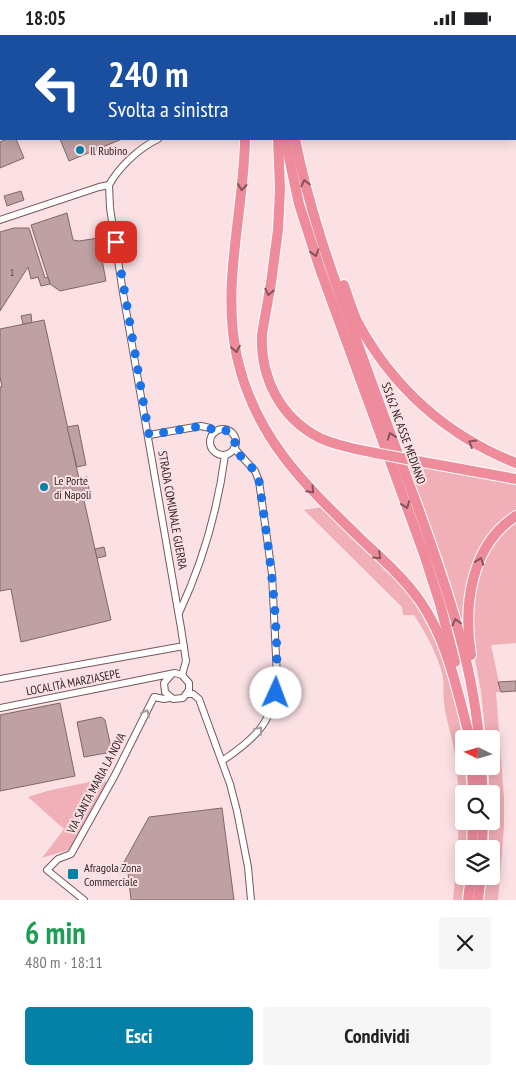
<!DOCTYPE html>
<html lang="it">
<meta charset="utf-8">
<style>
body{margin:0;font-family:"PT Sans Narrow",sans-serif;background:#f6f6f6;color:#202124;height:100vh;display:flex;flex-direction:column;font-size:19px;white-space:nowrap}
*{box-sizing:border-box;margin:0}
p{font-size:16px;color:#757577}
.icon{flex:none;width:28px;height:28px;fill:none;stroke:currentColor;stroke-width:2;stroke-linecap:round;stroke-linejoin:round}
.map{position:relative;height:865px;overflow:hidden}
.drawer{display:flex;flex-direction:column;background:#fff;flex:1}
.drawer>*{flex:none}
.banner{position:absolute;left:0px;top:0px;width:516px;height:105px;box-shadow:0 2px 12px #0003;background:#1a4fa0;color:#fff;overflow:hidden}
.needle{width:32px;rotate:275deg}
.fabs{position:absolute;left:455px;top:695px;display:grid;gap:10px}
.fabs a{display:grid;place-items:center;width:45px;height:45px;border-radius:5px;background:#fff;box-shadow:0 2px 12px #0003;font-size:25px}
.pin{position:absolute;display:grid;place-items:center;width:42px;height:42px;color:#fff;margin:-21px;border-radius:10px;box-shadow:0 2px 8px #0006}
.me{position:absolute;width:55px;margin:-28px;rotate:2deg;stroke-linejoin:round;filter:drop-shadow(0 0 4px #0008)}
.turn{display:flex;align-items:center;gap:18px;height:105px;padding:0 25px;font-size:22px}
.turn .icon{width:65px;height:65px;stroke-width:2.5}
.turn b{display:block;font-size:35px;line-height:42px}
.round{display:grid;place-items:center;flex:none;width:52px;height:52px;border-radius:5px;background:#f6f6f6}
.headline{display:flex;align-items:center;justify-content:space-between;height:85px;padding:0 25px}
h1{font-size:30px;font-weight:700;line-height:38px;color:#1e9e55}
.button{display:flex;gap:10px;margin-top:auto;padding:10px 25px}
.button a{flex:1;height:58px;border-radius:5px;background:#0580a6;color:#fff;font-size:20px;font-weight:700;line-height:58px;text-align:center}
.button a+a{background:#f6f6f6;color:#202124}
.status{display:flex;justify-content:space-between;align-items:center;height:35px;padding:0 25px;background:#fff;direction:ltr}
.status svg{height:14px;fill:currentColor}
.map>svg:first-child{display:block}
.green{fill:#f1afb7}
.building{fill:#bfa0a3;stroke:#826669}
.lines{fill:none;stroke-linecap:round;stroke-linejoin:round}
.minor-casing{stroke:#74595c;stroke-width:8}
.secondary-casing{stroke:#74595c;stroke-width:11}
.trunk-casing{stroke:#fff;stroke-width:12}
.minor{stroke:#fff;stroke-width:6}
.secondary{stroke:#fff;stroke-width:9}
.trunk{stroke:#ee8c9c;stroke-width:10}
.trunk-bridge-casing{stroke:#fff;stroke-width:12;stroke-linecap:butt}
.trunk-bridge{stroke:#ee8c9c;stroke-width:10}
.oneway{stroke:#86535b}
.oneway2{stroke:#a29c9d}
.route{stroke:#1a73e8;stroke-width:9;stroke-dasharray:0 16.2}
.poi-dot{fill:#0580a6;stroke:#fbe1e4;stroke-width:2}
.labels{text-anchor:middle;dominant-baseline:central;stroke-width:4;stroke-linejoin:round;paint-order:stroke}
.number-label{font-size:10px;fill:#544344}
.poi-label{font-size:12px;fill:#302425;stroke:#fbe1e4;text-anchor:start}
.street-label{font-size:12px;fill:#302425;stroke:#fbe1e4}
</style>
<div class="status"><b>18:05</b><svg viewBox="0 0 49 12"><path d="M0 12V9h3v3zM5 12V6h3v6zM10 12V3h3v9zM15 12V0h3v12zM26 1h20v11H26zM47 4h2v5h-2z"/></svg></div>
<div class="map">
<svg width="516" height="865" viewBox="0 0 516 865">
<rect width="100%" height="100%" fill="#fbe1e4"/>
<g class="green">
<path d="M407,429L516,448V477L500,488L490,498L480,513L464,587H462L443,525Z"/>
<path d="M323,472L402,548L437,600L454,657L462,702L467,759H464V786H468L467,814H464V841H465L463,865H453C458,817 462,768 455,721C453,703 446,686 444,668C443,660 444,651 443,642C438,620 426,598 414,580H403L402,572L304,475Z"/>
<path d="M516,485V608L491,610L501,657H496L504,763V792L498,865H483L486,841H491V814H489V786H491V759H489V731H491V704H486L481,657L472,607L474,560L485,521L495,504Z"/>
<path d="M98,745L107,747L71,814L42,823L64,794L28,762L47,756Z"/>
</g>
<g class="building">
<path d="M7,104H16L24,123L0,133V107Z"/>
<path d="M60,104H122L69,126Z"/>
<path d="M21,156L24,165L7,171L4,161Z"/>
<path d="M67,178L73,205L79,206L98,203L106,246L60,256L50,249L31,190Z"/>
<path d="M14,193H29L45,243L48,242L50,249L41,251L38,242L31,244L28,232L0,276V197Z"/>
<path d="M31,279L32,288L23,289L21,281Z"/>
<path d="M44,285L79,444L87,442L90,460L83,461L111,585L21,607L11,554L0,556V352H2L0,342V294Z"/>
<path d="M78,390L86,430L77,432L67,392Z"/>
<path d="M104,512L106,521L97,523L95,514Z"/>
<path d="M516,646V656L501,657L498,647Z"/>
<path d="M60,668L75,741L0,756V680Z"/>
<path d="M101,682L105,685L112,717L84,722L77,687Z"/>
<path d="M222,773L234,865H131L128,838H118L149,782Z"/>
</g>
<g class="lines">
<defs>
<g id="minor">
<path d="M226,0V1"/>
<path d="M109,150L110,173L123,258L181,593L186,626L182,640"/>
<path d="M109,150C119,132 139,113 158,104"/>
<path d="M0,185L99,152L109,150"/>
<circle cx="223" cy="407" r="13"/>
<path d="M149,400L201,391L210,393L215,397"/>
<path d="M179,578C202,529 218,473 225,420"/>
<path d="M0,644L184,611"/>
<path d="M188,659H193L199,664L230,749L237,776L248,832L251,865"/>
<path d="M0,673L175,638L182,640L189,648V655L183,663L173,664L165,657L164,648L171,640"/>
<path d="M222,726C256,703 275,686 277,642L272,539L259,446L255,436L234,413"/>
<path d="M84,865L47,835L58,824L71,819L115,740L154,662L164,664L169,663"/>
</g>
<g id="secondary">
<path d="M503,0L505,1"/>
<path d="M515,11L516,12"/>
</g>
<g id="trunk">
<path d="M239,0V1"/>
<path d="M272,0V1"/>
<path d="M282,0V1"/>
<path d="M293,0V1"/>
<path d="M430,1V0"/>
<path d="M245,104C244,176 221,250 237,322C255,403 305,450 363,506C383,525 404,543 420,566C447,605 456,651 468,696"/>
<path d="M278,104L280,154L278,195L271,248L262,299C260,342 280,383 320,403C337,411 356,414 375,418"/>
<path d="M285,104L299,169L320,234L424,519L440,569L455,627"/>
<path d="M295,104C308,170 330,233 353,296C374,354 395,412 417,470C444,545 472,624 479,704"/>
<path d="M344,250C348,262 352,275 357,286C392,352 447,401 516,428"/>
<path d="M412,425L516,444"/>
<path d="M471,620C463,570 471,510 516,481"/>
<path d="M472,731L473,759"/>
<path d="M481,731L483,759"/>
<path d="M472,814L473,786"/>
<path d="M482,814L483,786"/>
<path d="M468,865L471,841"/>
<path d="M478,865L481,841"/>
</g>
</defs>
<use href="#minor" class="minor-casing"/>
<use href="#secondary" class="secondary-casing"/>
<use href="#trunk" class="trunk-casing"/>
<use href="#minor" class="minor"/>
<use href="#secondary" class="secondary"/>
<use href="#trunk" class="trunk"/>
<defs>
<path id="trunk-bridge" d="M375,418L412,425"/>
</defs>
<use href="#trunk-bridge" class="trunk-bridge-casing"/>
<use href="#trunk-bridge" class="trunk-bridge"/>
</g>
<defs><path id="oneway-chevron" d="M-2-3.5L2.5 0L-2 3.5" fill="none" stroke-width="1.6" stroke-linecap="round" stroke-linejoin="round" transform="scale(1.25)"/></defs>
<g class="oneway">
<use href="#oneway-chevron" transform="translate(305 148) rotate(-103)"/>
<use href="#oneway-chevron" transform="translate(242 152) rotate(96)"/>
<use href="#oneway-chevron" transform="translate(315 218) rotate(73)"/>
<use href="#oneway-chevron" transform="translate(269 257) rotate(102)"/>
<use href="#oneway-chevron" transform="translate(236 314) rotate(79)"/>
<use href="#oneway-chevron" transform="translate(391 401) rotate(-110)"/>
<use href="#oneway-chevron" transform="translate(472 408) rotate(-149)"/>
<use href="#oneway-chevron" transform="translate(311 455) rotate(46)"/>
<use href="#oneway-chevron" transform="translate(406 470) rotate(70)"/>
<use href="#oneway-chevron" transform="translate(378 521) rotate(43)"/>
<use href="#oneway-chevron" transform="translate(480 526) rotate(-70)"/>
<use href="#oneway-chevron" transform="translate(456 587) rotate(-105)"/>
</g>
<g class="oneway2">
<use href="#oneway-chevron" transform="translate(146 678) rotate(-64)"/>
<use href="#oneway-chevron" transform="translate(259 695) rotate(-51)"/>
</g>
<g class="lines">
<path class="route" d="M116,207L149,400L201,391L210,393L215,397C228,391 238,400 234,414L255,436L259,446C269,516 280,587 276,658"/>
</g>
<g class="poi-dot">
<circle cx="80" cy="115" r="5"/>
<circle cx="44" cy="452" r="5"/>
<rect x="67" y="833" width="12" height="12" rx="2.5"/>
</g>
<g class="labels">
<g class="number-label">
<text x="12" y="237">1</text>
</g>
<g class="poi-label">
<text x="90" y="115">Il Rubino</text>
<text x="54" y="445">Le Porte<tspan x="54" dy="14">di Napoli</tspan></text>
<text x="84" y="832">Afragola Zona<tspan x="84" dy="14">Commerciale</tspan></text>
</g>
<g class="street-label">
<text transform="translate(404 398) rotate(70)">SS162 NC ASSE MEDIANO</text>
<text transform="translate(173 475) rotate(80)">STRADA COMUNALE GUERRA</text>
<text transform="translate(73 647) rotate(-11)">LOCALITÀ MARZIASEPE</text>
<text transform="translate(96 748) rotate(-62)">VIA SANTA MARIA LA NOVA</text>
</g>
</g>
</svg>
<div class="fabs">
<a><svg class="needle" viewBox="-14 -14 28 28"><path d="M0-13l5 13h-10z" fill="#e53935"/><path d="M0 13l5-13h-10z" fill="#757577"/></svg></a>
<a><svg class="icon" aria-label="search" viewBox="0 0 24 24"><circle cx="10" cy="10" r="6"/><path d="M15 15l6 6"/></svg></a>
<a><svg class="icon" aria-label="layers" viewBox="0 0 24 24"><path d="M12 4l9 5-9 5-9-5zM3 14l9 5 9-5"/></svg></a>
</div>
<div class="pin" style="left:116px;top:207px;background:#d93025"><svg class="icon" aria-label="arrive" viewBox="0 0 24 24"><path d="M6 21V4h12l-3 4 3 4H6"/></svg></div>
<svg class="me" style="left:276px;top:658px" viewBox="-20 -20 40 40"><circle r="19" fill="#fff"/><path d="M0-13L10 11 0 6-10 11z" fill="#1a73e8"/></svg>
<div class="banner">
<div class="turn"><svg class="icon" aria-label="left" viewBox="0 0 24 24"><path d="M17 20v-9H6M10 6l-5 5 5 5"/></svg><div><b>240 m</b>Svolta a sinistra</div></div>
</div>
</div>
<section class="drawer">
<div class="headline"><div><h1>6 min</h1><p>480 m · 18:11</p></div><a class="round"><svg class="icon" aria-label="close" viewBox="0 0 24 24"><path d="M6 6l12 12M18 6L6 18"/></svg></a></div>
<div class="button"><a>Esci</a><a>Condividi</a></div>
</section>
